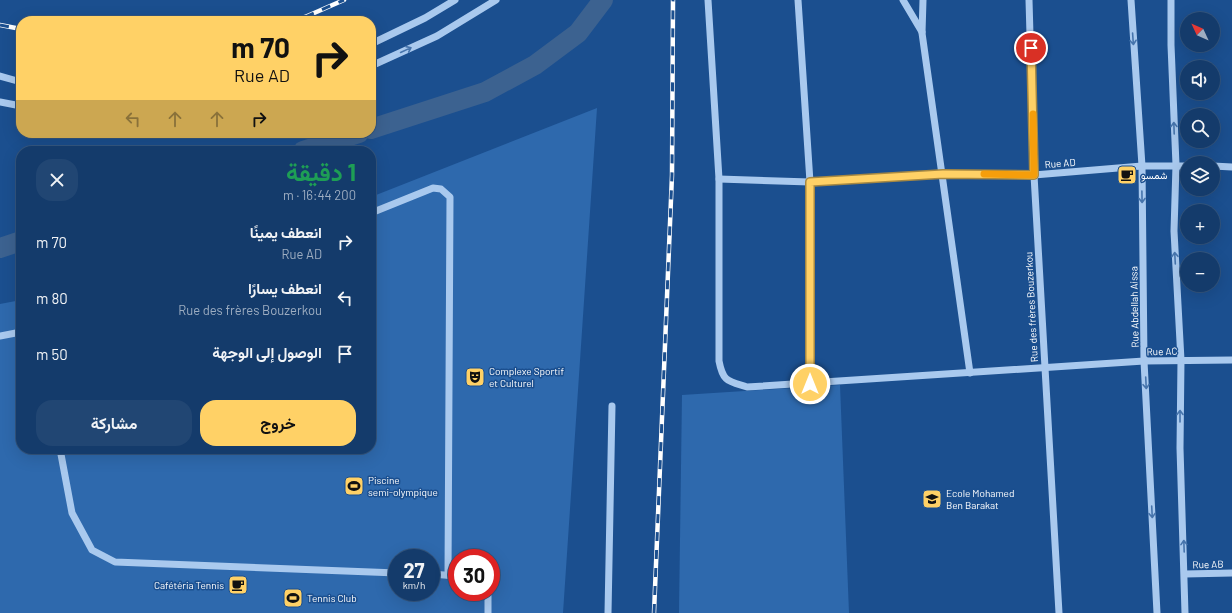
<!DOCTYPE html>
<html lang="ar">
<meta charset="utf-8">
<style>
body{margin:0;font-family:Barlow,Vazirmatn,sans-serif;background:#214673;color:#f1f3f6;direction:rtl;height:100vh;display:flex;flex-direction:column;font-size:15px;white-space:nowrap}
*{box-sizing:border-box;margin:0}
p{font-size:13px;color:#9dadc1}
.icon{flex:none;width:22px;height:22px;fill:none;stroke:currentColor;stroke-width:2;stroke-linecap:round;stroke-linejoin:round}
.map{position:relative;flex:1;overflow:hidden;direction:ltr}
.sheet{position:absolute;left:16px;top:146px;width:360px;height:308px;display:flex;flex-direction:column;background:#143b6b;border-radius:16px;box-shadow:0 4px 16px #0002,0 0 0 1px #33557e;direction:rtl}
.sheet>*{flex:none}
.guide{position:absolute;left:16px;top:16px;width:360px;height:122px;border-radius:16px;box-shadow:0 4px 16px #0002,0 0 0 1px #33557e;direction:rtl;background:#ffd166;color:#111;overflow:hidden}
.needle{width:26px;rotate:314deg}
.fabs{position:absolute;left:1180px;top:12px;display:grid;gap:8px}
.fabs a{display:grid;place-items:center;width:40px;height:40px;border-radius:50%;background:#143b6b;box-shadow:0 4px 16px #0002,0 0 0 1px #33557e;font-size:20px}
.speed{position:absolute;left:388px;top:549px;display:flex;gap:8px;font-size:20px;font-weight:700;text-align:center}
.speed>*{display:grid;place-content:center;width:52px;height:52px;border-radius:50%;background:#143b6b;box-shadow:0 4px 16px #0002,0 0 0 1px #33557e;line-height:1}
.speed small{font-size:10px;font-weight:400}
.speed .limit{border:6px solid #d22;background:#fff;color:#111}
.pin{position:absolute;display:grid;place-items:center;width:34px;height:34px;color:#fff;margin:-17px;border:2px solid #fff;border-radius:50%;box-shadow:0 1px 4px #0007}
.me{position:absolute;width:44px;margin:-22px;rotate:0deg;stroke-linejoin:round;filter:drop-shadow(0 0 3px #0008)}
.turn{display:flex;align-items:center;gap:14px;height:84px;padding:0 20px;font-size:18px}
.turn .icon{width:52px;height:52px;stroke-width:2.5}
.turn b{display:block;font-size:28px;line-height:34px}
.lanes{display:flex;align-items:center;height:38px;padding:0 20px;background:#0003;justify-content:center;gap:20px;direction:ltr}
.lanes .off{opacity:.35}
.round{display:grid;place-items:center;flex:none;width:42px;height:42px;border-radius:16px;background:#214673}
.head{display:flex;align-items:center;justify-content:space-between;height:68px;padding:0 20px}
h1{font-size:24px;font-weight:700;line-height:30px;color:#1e9e55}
.button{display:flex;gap:8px;margin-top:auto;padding:8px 20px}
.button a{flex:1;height:46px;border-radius:16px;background:#ffd166;color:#111;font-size:16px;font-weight:700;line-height:46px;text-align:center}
.button a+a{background:#214673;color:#f1f3f6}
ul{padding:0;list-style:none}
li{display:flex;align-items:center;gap:12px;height:56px;padding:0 20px}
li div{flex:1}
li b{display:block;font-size:15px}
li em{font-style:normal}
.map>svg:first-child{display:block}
.green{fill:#2e69ad;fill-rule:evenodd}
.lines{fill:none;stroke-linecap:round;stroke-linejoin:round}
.canal{stroke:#3c6290;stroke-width:20}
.minor{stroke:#a9c9ee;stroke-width:7}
.rail-casing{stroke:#fff;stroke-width:4.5}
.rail{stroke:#1b4f8f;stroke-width:3;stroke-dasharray:9;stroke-linecap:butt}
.oneway{stroke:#4674ac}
.route-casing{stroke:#a68842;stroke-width:10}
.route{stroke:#ffd166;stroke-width:7}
.slow{stroke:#f59e0b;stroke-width:7}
.labels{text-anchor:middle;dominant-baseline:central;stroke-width:3;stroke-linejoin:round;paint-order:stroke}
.street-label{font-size:10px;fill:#fff;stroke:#1b4f8f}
.poi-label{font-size:10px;fill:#fff;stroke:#1b4f8f;text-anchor:start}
</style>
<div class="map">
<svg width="1232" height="613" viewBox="0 0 1232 613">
<rect width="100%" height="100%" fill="#1b4f8f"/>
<g class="green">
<path d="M597,108L563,613H0V304L21,300V449H371V197ZM397,558H431V592H397ZM457,558H491V592H457Z"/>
<path d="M840,385L849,613H679L682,395Z"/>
</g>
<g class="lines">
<g class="canal">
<path d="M371,129L485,92L535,65L578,33L603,0"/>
<path d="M303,151L359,133"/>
<path d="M0,248L21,241"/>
</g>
<g class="minor">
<path d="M708,0L719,179V361C723,382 728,381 747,387L1144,361L1232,360"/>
<path d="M798,0L810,182V384"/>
<path d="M903,0L922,32"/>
<path d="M923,0L922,33L970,373"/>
<path d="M1029,0L1034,175L1059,613"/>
<path d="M1131,0L1142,166L1144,361L1157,613"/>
<path d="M1171,0V45L1176,165L1174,231L1181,360L1180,448L1185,613"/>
<path d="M371,44L425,18L455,0"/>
<path d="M371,66L437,36L496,0"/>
<path d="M0,76L21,82"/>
<path d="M0,102L21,106"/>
<path d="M1213,166L1232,167"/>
<path d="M719,179L810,182L943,174L1034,175L1142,166H1187"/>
<path d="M371,213L433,188L441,189L450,197L448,575"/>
<path d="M0,336L21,332"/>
<path d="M60,449L72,513L92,550L115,562L397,573"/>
<path d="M431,574L457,576"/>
<path d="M1185,574L1232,573"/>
<path d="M488,613V592"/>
<path d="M608,613L612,406"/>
</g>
<defs>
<g id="rail">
<path d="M288,21L305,17L344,0"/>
<path d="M0,25L21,29"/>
<path d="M654,613L672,175L673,0"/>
</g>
</defs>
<use href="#rail" class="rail-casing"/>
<use href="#rail" class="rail"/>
</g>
<defs><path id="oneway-shaft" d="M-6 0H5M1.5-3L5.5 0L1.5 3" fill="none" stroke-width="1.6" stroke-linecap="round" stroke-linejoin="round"/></defs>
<g class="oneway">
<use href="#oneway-shaft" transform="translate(1133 39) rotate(86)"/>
<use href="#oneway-shaft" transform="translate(406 50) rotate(-25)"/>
<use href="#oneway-shaft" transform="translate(1174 128) rotate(-92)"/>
<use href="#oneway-shaft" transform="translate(1142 197) rotate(89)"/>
<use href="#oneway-shaft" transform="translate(1175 258) rotate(-93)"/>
<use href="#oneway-shaft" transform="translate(1146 383) rotate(87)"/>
<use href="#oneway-shaft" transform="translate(1180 416) rotate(-90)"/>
<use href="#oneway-shaft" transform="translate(1152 512) rotate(87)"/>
<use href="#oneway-shaft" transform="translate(1184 546) rotate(-92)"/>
</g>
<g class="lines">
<defs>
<path id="route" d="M810,384V182L943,174L1034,175L1031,48"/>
</defs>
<use href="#route" class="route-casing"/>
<use href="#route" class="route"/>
<path class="slow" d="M984,174L1034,175L1033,114"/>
</g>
<defs>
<symbol id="cafe-square" viewBox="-11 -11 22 22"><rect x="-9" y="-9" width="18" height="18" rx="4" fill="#ffd166" stroke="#1b4f8f"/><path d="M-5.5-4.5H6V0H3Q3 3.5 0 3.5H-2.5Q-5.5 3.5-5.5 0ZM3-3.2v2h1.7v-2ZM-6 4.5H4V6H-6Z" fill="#111"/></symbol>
<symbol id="theatre-square" viewBox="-11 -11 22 22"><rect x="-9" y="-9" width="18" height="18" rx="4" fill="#ffd166" stroke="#1b4f8f"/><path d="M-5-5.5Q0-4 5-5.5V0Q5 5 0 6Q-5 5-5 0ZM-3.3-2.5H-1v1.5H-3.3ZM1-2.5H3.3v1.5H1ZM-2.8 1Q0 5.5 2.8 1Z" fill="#111"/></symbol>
<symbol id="stadium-square" viewBox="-11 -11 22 22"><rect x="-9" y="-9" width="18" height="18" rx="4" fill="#ffd166" stroke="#1b4f8f"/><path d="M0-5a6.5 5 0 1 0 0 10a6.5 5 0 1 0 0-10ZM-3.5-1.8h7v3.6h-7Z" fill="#111"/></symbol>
<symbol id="school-square" viewBox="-11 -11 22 22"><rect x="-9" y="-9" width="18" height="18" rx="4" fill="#ffd166" stroke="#1b4f8f"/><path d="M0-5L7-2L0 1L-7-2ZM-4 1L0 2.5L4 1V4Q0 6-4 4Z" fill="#111"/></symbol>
</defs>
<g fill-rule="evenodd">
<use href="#cafe-square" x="1116" y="164" width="22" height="22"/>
<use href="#theatre-square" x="464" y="366" width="22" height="22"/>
<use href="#stadium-square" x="343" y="475" width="22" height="22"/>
<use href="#school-square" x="921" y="488" width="22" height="22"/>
<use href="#cafe-square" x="227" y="574" width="22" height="22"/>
<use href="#stadium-square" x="282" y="587" width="22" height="22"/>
</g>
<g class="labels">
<g class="street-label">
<text transform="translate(1060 163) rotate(-5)">Rue AD</text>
<text transform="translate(1031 307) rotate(-93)">Rue des frères Bouzerkou</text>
<text transform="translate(1134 307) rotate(-91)">Rue Abdellah Aissa</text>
<text transform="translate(1162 351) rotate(-2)">Rue AC</text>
<text transform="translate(1208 564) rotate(-2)">Rue AB</text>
</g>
<g class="poi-label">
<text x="1141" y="175">شمسو</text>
<text x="489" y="371">Complexe Sportif<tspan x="489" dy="12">et Culturel</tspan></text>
<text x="368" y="480">Piscine<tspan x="368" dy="12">semi-olympique</tspan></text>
<text x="946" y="493">Ecole Mohamed<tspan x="946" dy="12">Ben Barakat</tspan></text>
<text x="224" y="585" text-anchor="end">Cafétéria Tennis</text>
<text x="307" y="598">Tennis Club</text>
</g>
</g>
</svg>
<div class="fabs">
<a><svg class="needle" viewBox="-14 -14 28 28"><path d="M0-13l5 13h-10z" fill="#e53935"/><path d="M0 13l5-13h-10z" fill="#9dadc1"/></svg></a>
<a><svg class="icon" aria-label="sound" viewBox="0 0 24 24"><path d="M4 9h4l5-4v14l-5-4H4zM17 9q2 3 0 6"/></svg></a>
<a><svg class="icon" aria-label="search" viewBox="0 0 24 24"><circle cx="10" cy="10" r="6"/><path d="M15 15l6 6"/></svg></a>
<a><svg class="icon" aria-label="layers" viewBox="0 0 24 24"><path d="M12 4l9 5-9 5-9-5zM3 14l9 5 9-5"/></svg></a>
<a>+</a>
<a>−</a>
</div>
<div class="speed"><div>27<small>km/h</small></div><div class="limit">30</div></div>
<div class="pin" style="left:1031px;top:48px;background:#d93025"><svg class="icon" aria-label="arrive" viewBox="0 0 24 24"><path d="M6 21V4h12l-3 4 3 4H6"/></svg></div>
<svg class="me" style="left:810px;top:384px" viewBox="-20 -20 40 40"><circle r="17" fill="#ffd166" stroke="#fff" stroke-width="3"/><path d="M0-11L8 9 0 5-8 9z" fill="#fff"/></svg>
<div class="guide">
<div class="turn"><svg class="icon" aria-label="right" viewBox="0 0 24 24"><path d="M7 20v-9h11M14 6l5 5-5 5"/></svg><div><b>70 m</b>Rue AD</div></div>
<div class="lanes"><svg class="icon off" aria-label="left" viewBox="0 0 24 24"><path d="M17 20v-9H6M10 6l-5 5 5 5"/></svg><svg class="icon off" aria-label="ahead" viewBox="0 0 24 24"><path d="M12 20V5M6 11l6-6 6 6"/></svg><svg class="icon off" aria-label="ahead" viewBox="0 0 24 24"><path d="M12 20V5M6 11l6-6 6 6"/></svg><svg class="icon" aria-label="right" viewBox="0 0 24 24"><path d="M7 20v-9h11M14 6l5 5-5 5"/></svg></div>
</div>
<section class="sheet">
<div class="head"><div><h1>1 دقيقة</h1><p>200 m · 16:44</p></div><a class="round"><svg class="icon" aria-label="close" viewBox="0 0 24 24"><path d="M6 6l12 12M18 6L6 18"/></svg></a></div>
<ul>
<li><svg class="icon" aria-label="right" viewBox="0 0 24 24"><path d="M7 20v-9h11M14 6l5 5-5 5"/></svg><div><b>انعطف يمينًا</b><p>Rue AD</p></div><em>70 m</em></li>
<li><svg class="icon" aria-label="left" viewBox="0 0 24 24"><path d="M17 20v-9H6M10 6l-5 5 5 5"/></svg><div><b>انعطف يسارًا</b><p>Rue des frères Bouzerkou</p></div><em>80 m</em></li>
<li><svg class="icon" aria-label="arrive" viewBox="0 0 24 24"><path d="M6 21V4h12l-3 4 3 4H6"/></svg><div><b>الوصول إلى الوجهة</b></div><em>50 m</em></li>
</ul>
<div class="button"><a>خروج</a><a>مشاركة</a></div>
</section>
</div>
